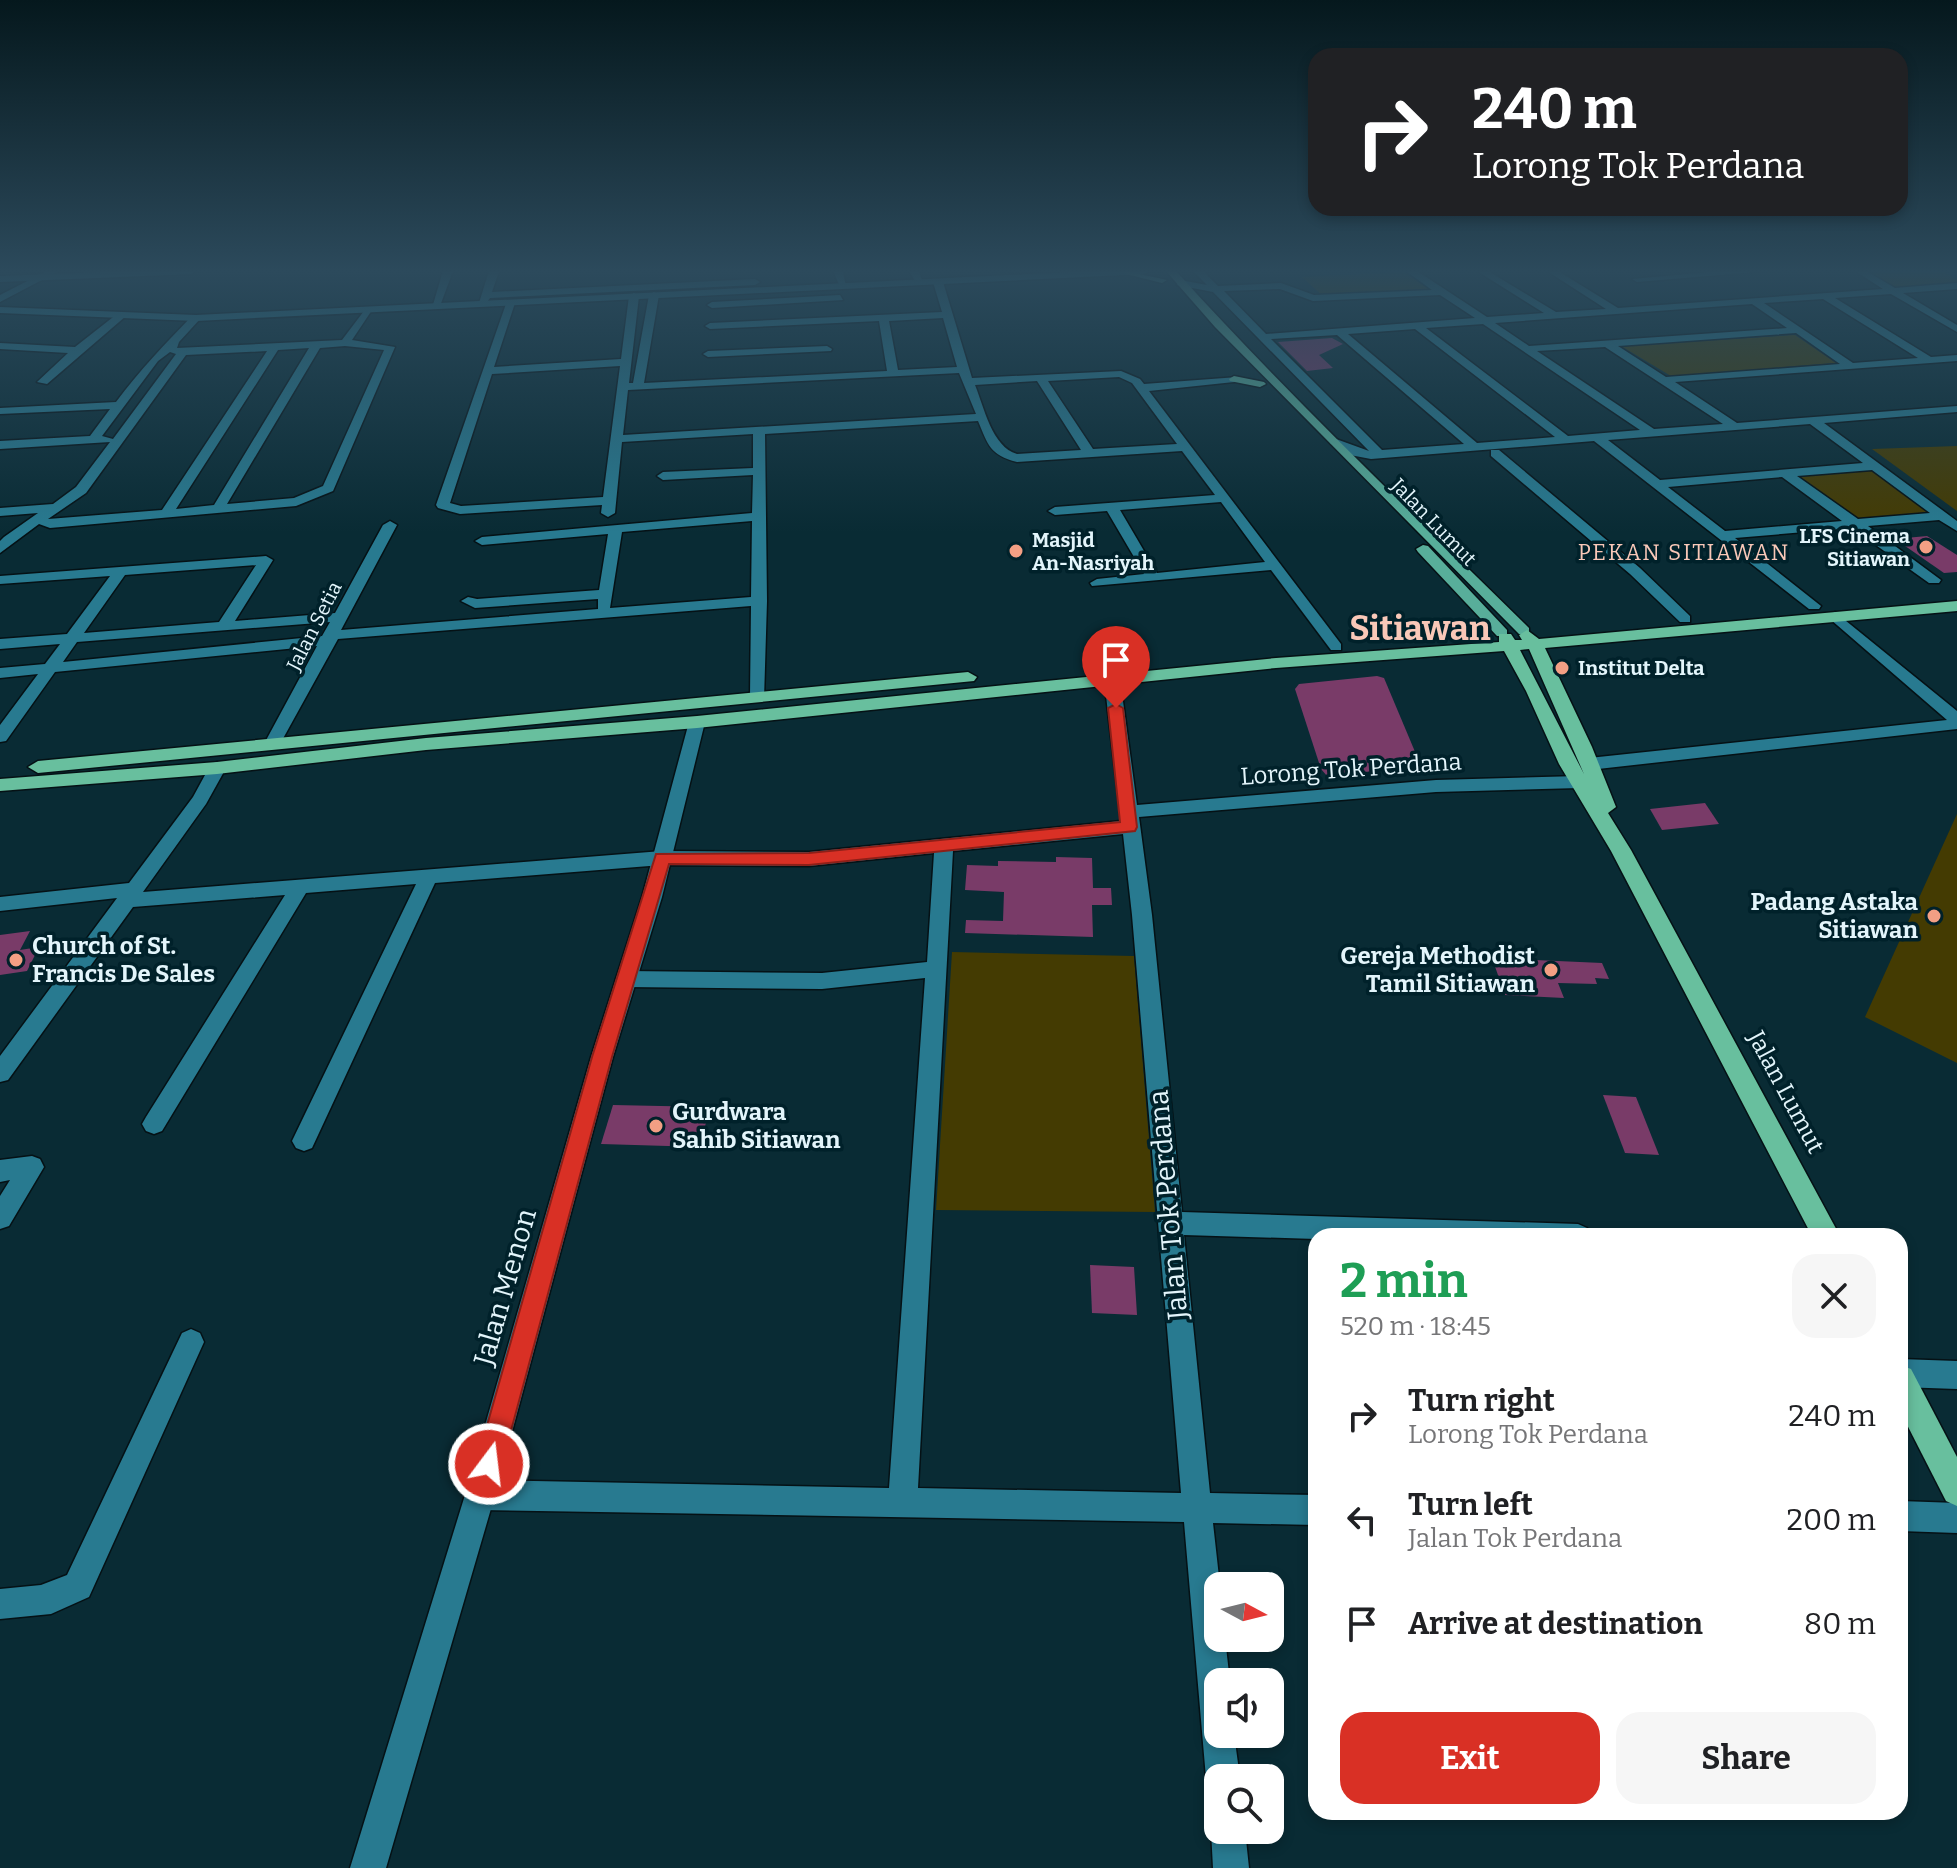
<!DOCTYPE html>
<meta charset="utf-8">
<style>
body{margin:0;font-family:Bitter,serif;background:#f6f6f6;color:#202124;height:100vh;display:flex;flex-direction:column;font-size:30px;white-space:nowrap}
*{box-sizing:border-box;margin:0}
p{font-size:26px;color:#757577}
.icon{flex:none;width:44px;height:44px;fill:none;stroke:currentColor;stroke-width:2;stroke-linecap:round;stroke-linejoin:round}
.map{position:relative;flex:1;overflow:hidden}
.details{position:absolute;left:1308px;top:1228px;width:600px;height:592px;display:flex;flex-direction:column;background:#fff;border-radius:24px;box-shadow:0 4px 12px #0003}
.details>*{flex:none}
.guide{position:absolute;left:1308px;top:48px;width:600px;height:168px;border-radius:24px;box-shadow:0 4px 12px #0003;background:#202124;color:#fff;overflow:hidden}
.needle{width:52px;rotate:97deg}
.buttons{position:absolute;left:1204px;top:1572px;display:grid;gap:16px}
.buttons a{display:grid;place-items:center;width:80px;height:80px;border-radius:16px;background:#fff;box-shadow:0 4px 12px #0003;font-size:40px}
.pin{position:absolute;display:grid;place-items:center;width:68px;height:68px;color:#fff;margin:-82px -34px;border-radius:50% 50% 50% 0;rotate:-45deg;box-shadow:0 0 8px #0007}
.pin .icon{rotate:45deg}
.me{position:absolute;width:88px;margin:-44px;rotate:15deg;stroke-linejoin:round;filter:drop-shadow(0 0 6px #0008)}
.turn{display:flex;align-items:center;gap:28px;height:168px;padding:0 32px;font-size:36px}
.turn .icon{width:104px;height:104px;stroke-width:2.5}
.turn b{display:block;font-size:56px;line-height:68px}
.round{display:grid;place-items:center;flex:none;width:84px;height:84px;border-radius:24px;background:#f6f6f6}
.overview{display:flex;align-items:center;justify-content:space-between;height:136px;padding:0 32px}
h1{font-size:48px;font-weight:700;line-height:60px;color:#1e9e55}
.button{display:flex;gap:16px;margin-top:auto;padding:16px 32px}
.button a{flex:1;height:92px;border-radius:24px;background:#d93025;color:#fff;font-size:32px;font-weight:700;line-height:92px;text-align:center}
.button a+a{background:#f6f6f6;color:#202124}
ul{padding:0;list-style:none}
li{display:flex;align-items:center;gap:24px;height:104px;padding:0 32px}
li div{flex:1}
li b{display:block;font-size:30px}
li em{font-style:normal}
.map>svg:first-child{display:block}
.green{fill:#443b02}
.building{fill:#793b68}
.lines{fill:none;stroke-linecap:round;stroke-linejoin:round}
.minor-casing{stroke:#051115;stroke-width:3}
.tertiary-casing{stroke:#051115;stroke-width:3}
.primary-casing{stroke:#051115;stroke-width:3}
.trunk-casing{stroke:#051115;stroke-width:3}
.minor{fill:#287a90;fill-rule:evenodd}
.tertiary{fill:#287a90;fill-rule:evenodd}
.primary{fill:#58ae9a;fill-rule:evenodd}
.trunk{fill:#68bf9e;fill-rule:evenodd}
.route{fill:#d93025;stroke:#8d1f18;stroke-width:2}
.poi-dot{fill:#f39f84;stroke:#00212a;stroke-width:3}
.labels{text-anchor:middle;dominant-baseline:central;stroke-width:7;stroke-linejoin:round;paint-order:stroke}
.far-street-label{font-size:20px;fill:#e3f5fb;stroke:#00212a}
.far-poi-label{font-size:20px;font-weight:bold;fill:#e3f5fb;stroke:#00212a;text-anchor:start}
.far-neighbourhood-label{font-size:22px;letter-spacing:2px;fill:#f9c8b8;stroke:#00212a}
.street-label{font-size:24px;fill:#e3f5fb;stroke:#00212a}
.poi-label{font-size:24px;font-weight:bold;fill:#e3f5fb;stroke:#00212a;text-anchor:end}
.near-street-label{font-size:28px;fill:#e3f5fb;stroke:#00212a}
.far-town-label{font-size:34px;font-weight:bold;fill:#f9c8b8;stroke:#00212a}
</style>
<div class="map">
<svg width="1957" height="1868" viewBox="0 0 1957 1868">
<rect width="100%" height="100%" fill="#092b34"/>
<g class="green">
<path d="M1942,271L1957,280V284L1892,288L1870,273Z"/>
<path d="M1404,272L1433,292L1325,298L1302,277Z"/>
<path d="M1795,335L1836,363L1671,376L1621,346Z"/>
<path d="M1957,446V511L1872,449Z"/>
<path d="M1874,466L1941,516L1855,524L1784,474Z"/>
<path d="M1957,814V1063L1865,1017Z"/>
<path d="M952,952L1134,956L1155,1212L936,1210Z"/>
</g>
<g class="building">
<path d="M1332,338L1343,344L1319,355L1333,368L1307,371L1278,342Z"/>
<path d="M1927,536L1957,555V572L1944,573L1895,539Z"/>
<path d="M1377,676L1384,678L1421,766L1327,776L1321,769L1295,689L1299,684Z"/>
<path d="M1705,803L1719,824L1662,830L1650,809Z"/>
<path d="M1056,857L1092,858L1093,888H1111L1112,905H1092L1093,937L965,933L966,920L1003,921L1004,892L965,890L967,865L998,866V861L1056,862Z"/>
<path d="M30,931L20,950L39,947L27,971L0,975V935Z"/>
<path d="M1492,958L1602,963L1609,979L1595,978L1597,984L1558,983L1564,998L1505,995Z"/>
<path d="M1603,1095L1636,1097L1659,1155L1625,1153Z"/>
<path d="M613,1105L709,1107L701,1147L601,1144Z"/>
<path d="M1090,1265L1134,1267L1137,1315L1092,1313Z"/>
</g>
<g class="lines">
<defs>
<g id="minor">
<path d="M128,271H196L191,274L0,282V276Z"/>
<path d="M443,271H453L440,306L432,308Z"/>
<path d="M489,271H499L492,292L755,279L760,282L755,285L490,298L484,306L479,303Z"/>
<path d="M833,271H843L846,287H840Z"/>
<path d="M909,271H919L923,284H917Z"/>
<path d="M1193,271H1203L1218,286L1281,283L1314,295L1432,290L1406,271H1417L1487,317L1544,313L1477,271H1488L1556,312L1606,309L1547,271H1558L1618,308L1883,289L1855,271H1866L1895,288L1957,283V289L1903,293L1957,325V332L1891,294L1835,298L1931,357L1957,355V361L1675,382L1737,423L1957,406V412L1824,423L1957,521V531L1939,520L1868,526L1941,580L1939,583H1929L1852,528L1735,538L1821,606L1819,609H1809L1594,441L1371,459L1350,455L1330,443L1336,439L1369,451L1213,292L1177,285L1180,280L1207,285ZM1280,289L1313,301L1440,295L1475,318L1266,334L1224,291ZM1823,299L1918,358L1853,363L1764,303ZM1752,304L1787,328L1529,346L1495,323ZM1483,324L1640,430L1568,436L1426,328ZM1415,329L1555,437L1477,443L1348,334ZM1796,333L1840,364L1666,377L1618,346ZM1337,335L1464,444L1382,450L1271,339ZM1605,347L1723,424L1654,429L1537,351ZM1810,424L1863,463L1660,480L1608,440ZM1872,470L1930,513L1858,519L1797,476ZM1782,477L1842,521L1725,531L1668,487Z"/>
<path d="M1720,271H1766L1637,282L1632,279Z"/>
<path d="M938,279L943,282L972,378L1121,371L1140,379L1144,384L1238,377L1239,379L1234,382L1149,391L1341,644V650H1331L1271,570L1092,586L1090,583L1097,579L1144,574L1107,511L1055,515L1048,511L1055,507L1215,495L1182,451L1017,462C990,455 988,445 978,421L765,434L767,601L764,699H752L750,696L751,606L338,639L280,744L272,749L264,744L317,646L55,672L6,741L0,742V725L38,674L0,678V668L45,664L60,644L0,649V639L67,634L110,576L0,584V576L266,556L273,560L235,621L335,613L383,525L390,521L397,525L341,630L598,609V599L475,608L461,601L468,597L477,599L599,590L608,534L482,545L475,541L482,537L752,513L753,475L663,480L657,476L663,472L753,468V434L622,442L615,513L608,517L601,513L602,505L460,514L438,508L436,505L507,301L515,303L494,367L621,359L629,296L634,293L639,296L629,383H633L649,295L654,292L659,295L644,383L887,371L879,321L710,329L705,326L710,323L942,312L933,282ZM943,318L957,367L898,370L889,321ZM620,366L603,497L461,506L450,503L492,374ZM959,373L976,414L623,435L628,390ZM1119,377L1132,383L1177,444L1093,449L1048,381ZM1037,381L1081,450L1017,454C992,447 984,407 975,385ZM1221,502L1265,562L1157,573L1120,510ZM752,521L751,597L610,608L622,532ZM256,565L219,622L84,633L125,575ZM330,622L322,636L63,662L77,642Z"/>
<path d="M840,295L843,300L712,308L707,305L712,302Z"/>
<path d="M367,307L372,310L352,340L395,347L333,491L296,506L50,528L39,524L0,553V541L4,537L38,513L0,516V508L53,504L76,487L110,442L0,449V441L90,436L110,409L0,414V408L116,402C140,370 165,344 192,316L201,318L179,342L177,348L342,340ZM345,346L384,350L323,486L294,498L227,504L320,348ZM309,348L214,505L176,509L278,350ZM267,351L162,510L48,519L86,493L186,355ZM170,352L176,354L113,439L102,436L158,361Z"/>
<path d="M117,314L126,316L47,384L37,382L68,353L0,349V343L75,347Z"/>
<path d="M827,346L832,349L831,351L708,357L703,354L708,351Z"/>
<path d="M1491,450H1499L1640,568L1690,616V622H1680L1630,574L1491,456Z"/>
<path d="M1835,612L1957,711V729L1589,770L1580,764L1589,758L1947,720L1830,619L1828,616Z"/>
<path d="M1112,674L1120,679L1137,805L1436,780L1579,776L1588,782L1579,788L1436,792L1139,817L1152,915L1182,1212L1578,1224L1587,1228L1590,1236H1316V1239L1184,1235L1210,1493L1316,1495V1525L1213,1523L1220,1586L1218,1638H1225L1230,1682H1218V1734H1234L1240,1778H1218V1793L1211,1790L1206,1778L1184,1522L480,1510L470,1505L465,1495L470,1485L480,1480L889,1488L925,978L822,989L626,987L619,985L616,979L619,973L626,971L822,973L927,962L934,853L809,866L662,865L435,883L312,1148L304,1151L296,1148L292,1141L416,884L306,893L162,1131L154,1134L146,1131L142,1124L146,1117L285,895L133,907L8,1080L0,1082V1056L117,898L0,911V897L129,883L193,797L211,764L217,762L226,768L206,804L143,892L662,851L809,852L1121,821L1104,679ZM1123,834L1132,915L1181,1493L918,1488L953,851Z"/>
<path d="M32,1156L40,1159L44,1167L9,1226L0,1229V1196L10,1180L0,1182V1160Z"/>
<path d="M191,1329L200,1333L204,1342L89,1597L51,1614L0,1619V1589L41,1585L67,1575L182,1333Z"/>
<path d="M1900,1359L1957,1361V1389L1900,1387Z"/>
<path d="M1900,1501L1957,1503V1533L1900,1531Z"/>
<path d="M1218,1817V1830H1245L1249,1868H1213L1211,1830Z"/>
</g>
<g id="tertiary">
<path d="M47,271H59L0,302V295Z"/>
<path d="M1091,271H1149L1144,274L196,321L0,313V307L196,315Z"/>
<path d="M697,717L705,722L662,897L613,1057L495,1495L386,1868H350L465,1495L591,1057L642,897L689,722Z"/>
</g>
<g id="primary">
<path d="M1125,271L1167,280L1162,283L1126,274Z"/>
<path d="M1166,271H1176C1288,395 1410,511 1529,628V634H1519L1215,327Z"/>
<path d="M1234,376L1264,382L1266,384L1260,387L1230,381L1229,379Z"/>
<path d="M1423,545L1428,546L1507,630V636H1497L1418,552L1416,549Z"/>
</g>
<g id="trunk">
<path d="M1957,601V611L1545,648L1592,747L1616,807L1608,813L1631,850L1840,1236H1812L1611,851L1559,764L1526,691L1504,651L1276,668L697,728L426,750L217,774L0,791V779L217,762L426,738L697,716L1276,658L1499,642V634H1511L1515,640H1522L1519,635L1527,630L1539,639ZM1529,649L1584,774L1520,650Z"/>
<path d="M968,672L977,677L974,681L38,773L28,767L38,761Z"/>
<path d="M1900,1365L1911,1369L1957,1457V1506L1946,1501L1900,1411Z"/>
</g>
</defs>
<use href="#minor" class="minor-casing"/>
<use href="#tertiary" class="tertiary-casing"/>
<use href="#primary" class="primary-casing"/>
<use href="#trunk" class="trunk-casing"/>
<use href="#minor" class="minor"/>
<use href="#tertiary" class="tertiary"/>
<use href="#primary" class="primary"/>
<use href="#trunk" class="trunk"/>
</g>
<linearGradient id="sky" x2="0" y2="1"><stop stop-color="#05181d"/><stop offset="0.51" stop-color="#2c4a5c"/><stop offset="1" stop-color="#2c4a5c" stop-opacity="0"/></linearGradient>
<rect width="1957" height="532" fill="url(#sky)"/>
<path class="route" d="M1116,704L1123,708L1137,827L1135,831L809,865L669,864L612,1057L502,1464L498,1473L489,1477L480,1473L476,1464L592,1057L656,854L809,853L1120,822L1108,708Z"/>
<g class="poi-dot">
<circle cx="1926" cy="547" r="8"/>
<circle cx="1016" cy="551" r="8"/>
<circle cx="1562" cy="668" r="8"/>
<circle cx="1934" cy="916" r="8"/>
<circle cx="16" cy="960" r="8"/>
<circle cx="1551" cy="970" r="8"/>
<circle cx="656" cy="1126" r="8"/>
</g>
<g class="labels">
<g class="far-street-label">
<text transform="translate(1434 522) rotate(46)">Jalan Lumut</text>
<text transform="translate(314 626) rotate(-63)">Jalan Setia</text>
</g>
<g class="far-poi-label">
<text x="1910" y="536" text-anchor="end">LFS Cinema<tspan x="1910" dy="23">Sitiawan</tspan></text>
<text x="1032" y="540">Masjid<tspan x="1032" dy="23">An-Nasriyah</tspan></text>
<text x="1578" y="668">Institut Delta</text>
</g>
<g class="far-neighbourhood-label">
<text x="1684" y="552">PEKAN SITIAWAN</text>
</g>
<g class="street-label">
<text transform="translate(1351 769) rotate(-4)">Lorong Tok Perdana</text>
<text transform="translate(1786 1092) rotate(62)">Jalan Lumut</text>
</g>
<g class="poi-label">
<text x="1918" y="902">Padang Astaka<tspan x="1918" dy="28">Sitiawan</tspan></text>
<text x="32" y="946" text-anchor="start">Church of St.<tspan x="32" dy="28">Francis De Sales</tspan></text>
<text x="1535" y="956">Gereja Methodist<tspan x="1535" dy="28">Tamil Sitiawan</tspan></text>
<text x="672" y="1112" text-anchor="start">Gurdwara<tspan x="672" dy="28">Sahib Sitiawan</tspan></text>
</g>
<g class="near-street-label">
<text transform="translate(1168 1205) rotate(-95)">Jalan Tok Perdana</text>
<text transform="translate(505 1287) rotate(-74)">Jalan Menon</text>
</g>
<g class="far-town-label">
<text x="1420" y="628">Sitiawan</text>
</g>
</g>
</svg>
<div class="buttons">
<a><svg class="needle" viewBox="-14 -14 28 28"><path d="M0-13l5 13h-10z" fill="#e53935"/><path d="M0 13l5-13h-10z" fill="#757577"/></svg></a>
<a><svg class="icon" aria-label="sound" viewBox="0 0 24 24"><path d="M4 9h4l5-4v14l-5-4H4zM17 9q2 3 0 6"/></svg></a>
<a><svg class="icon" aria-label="search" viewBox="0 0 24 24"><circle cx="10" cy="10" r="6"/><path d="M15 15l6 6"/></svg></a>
</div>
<div class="pin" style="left:1116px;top:708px;background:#d93025"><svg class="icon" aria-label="arrive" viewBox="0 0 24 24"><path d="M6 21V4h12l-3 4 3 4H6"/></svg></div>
<svg class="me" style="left:489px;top:1464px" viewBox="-20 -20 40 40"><circle r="17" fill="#d93025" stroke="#fff" stroke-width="3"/><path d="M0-11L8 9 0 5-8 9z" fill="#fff"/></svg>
<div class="guide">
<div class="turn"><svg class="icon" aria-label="right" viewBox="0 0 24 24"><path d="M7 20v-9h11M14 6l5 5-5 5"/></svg><div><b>240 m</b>Lorong Tok Perdana</div></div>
</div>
<section class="details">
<div class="overview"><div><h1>2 min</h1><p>520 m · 18:45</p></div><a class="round"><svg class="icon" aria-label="close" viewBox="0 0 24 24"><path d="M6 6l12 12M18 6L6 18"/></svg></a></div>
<ul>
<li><svg class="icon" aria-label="right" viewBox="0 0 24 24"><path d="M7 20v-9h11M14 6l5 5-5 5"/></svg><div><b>Turn right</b><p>Lorong Tok Perdana</p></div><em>240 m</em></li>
<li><svg class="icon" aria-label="left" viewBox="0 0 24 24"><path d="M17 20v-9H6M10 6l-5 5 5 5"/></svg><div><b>Turn left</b><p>Jalan Tok Perdana</p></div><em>200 m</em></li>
<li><svg class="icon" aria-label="arrive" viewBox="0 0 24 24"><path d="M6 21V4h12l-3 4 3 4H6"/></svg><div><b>Arrive at destination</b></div><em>80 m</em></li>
</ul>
<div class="button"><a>Exit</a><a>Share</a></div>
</section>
</div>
